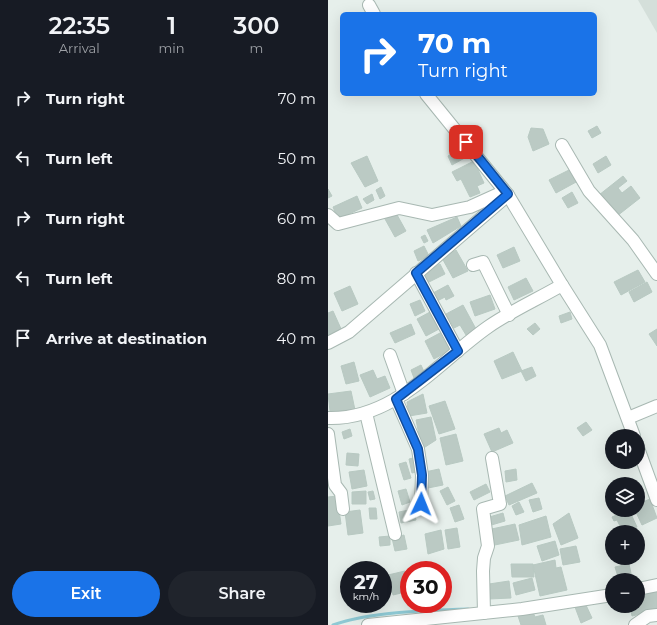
<!DOCTYPE html>
<meta charset="utf-8">
<style>
body{margin:0;font-family:Montserrat,sans-serif;background:#20242c;color:#f1f3f6;height:100vh;display:flex;flex-direction:column;font-size:15px;white-space:nowrap}
*{box-sizing:border-box;margin:0}
p{font-size:13px;color:#9ea1a6}
.icon{flex:none;width:22px;height:22px;fill:none;stroke:currentColor;stroke-width:2;stroke-linecap:round;stroke-linejoin:round}
.map{position:relative;flex:1;overflow:hidden}
.details{display:flex;flex-direction:column;background:#171b24;width:328px}
.details>*{flex:none}
.banner{position:absolute;left:12px;top:12px;width:257px;height:84px;border-radius:6px;box-shadow:0 4px 16px #0002;background:#1a73e8;color:#fff;overflow:hidden}
.fabs{position:absolute;left:277px;top:429px;display:grid;gap:8px}
.fabs a{display:grid;place-items:center;width:40px;height:40px;border-radius:50%;background:#171b24;box-shadow:0 4px 16px #0002;font-size:20px}
.speed{position:absolute;left:12px;top:561px;display:flex;gap:8px;font-size:20px;font-weight:700;text-align:center}
.speed>*{display:grid;place-content:center;width:52px;height:52px;border-radius:50%;background:#171b24;box-shadow:0 4px 16px #0002;line-height:1}
.speed small{font-size:10px;font-weight:400}
.speed .limit{border:6px solid #d22;background:#fff;color:#111}
.pin{position:absolute;display:grid;place-items:center;width:34px;height:34px;color:#fff;margin:-17px;border-radius:8px;box-shadow:0 2px 6px #0006}
.me{position:absolute;width:44px;margin:-22px;rotate:2deg;stroke-linejoin:round;filter:drop-shadow(0 0 3px #0008)}
.turn{display:flex;align-items:center;gap:14px;height:84px;padding:0 12px;font-size:18px}
.turn .icon{width:52px;height:52px;stroke-width:2.5}
.turn b{display:block;font-size:28px;line-height:34px}
.eta{display:flex;justify-content:space-evenly;align-items:center;height:68px;text-align:center}
.eta b{font-size:24px;font-weight:600;line-height:28px}
.button{display:flex;gap:8px;margin-top:auto;padding:8px 12px}
.button a{flex:1;height:46px;border-radius:24px;background:#1a73e8;color:#fff;font-size:16px;font-weight:600;line-height:46px;text-align:center}
.button a+a{background:#20242c;color:#f1f3f6}
ul{padding:0;list-style:none}
li{display:flex;align-items:center;gap:12px;height:60px;padding:0 12px}
li div{flex:1}
li b{display:block;font-size:15px}
li em{font-style:normal}
main{display:flex;flex:1;min-height:0}
.map>svg:first-child{display:block}
.built{fill:#d4dfda}
.lines{fill:none;stroke-linecap:round;stroke-linejoin:round}
.stream{stroke:#8ec9d4;stroke-width:3}
.building{fill:#bbcac4;stroke:#b8c9c2}
.minor-casing{stroke:#a8b8b2;stroke-width:14}
.minor{stroke:#fff;stroke-width:12}
.route-casing{stroke:#114b97;stroke-width:10}
.route{stroke:#1a73e8;stroke-width:7}
</style>
<main>
<section class="details">
<div class="eta">
<div><b>22:35</b><p>Arrival</p></div>
<div><b>1</b><p>min</p></div>
<div><b>300</b><p>m</p></div>
</div>
<ul>
<li><svg class="icon" aria-label="right" viewBox="0 0 24 24"><path d="M7 20v-9h11M14 6l5 5-5 5"/></svg><div><b>Turn right</b></div><em>70 m</em></li>
<li><svg class="icon" aria-label="left" viewBox="0 0 24 24"><path d="M17 20v-9H6M10 6l-5 5 5 5"/></svg><div><b>Turn left</b></div><em>50 m</em></li>
<li><svg class="icon" aria-label="right" viewBox="0 0 24 24"><path d="M7 20v-9h11M14 6l5 5-5 5"/></svg><div><b>Turn right</b></div><em>60 m</em></li>
<li><svg class="icon" aria-label="left" viewBox="0 0 24 24"><path d="M17 20v-9H6M10 6l-5 5 5 5"/></svg><div><b>Turn left</b></div><em>80 m</em></li>
<li><svg class="icon" aria-label="arrive" viewBox="0 0 24 24"><path d="M6 21V4h12l-3 4 3 4H6"/></svg><div><b>Arrive at destination</b></div><em>40 m</em></li>
</ul>
<div class="button"><a>Exit</a><a>Share</a></div>
</section>
<div class="map">
<svg width="329" height="625" viewBox="0 0 329 625">
<rect width="100%" height="100%" fill="#e6efeb"/>
<path class="built" d="M310,0H329V33Z"/>
<g class="lines">
<path class="stream" d="M5,625C41,612 101,610 140,609"/>
</g>
<g class="building">
<path d="M269,126L273,133L264,138L260,131Z"/>
<path d="M203,128L215,129L221,144L205,151L200,137Z"/>
<path d="M137,146L142,155L124,165L120,156Z"/>
<path d="M39,156L50,181L37,187L23,163Z"/>
<path d="M278,156L283,165L270,173L265,164Z"/>
<path d="M146,161L156,183L149,186L152,193L142,197L133,179L129,181L124,172Z"/>
<path d="M243,169L250,181L228,193L221,180Z"/>
<path d="M295,176L299,181L290,188L294,193L303,186L312,198L289,216L271,195Z"/>
<path d="M53,187L57,196L52,199L48,190Z"/>
<path d="M0,189L4,196L0,198Z"/>
<path d="M244,192L250,203L240,208L234,198Z"/>
<path d="M44,194L46,200L39,204L35,199Z"/>
<path d="M29,196L34,208L10,219L5,207Z"/>
<path d="M68,213L78,231L67,237L57,219Z"/>
<path d="M129,217L133,226L105,243L99,230Z"/>
<path d="M97,235L100,241L96,243L93,237Z"/>
<path d="M96,246L101,256L90,261L86,251Z"/>
<path d="M186,247L192,261L175,268L169,255Z"/>
<path d="M128,250L140,271L125,278L114,258Z"/>
<path d="M112,264L117,274L99,283L94,273Z"/>
<path d="M310,270L317,282L293,295L286,282Z"/>
<path d="M198,278L205,291L186,300L180,287Z"/>
<path d="M319,282L324,292L306,302L301,292Z"/>
<path d="M120,285L126,296L118,300L117,297L109,301L105,293Z"/>
<path d="M22,286L30,304L14,311L6,293Z"/>
<path d="M162,295L167,309L147,316L142,302Z"/>
<path d="M92,300L97,311L87,316L82,304Z"/>
<path d="M135,305L148,329L138,335L132,325L126,328L118,314Z"/>
<path d="M5,311L14,331L0,337V313Z"/>
<path d="M102,312L111,329L98,336L89,319Z"/>
<path d="M242,312L244,319L233,323L231,316Z"/>
<path d="M207,323L212,329L205,335L199,329Z"/>
<path d="M83,324L87,334L67,343L62,333Z"/>
<path d="M329,329V346L321,334Z"/>
<path d="M112,333L117,342L121,340L126,348L106,359L97,341Z"/>
<path d="M185,352L194,371L174,379L166,361Z"/>
<path d="M26,362L31,381L18,384L13,366Z"/>
<path d="M93,365L97,374L86,378L83,370Z"/>
<path d="M204,367L208,376L198,381L193,371Z"/>
<path d="M45,370L49,379L57,376L62,388L42,397L32,375Z"/>
<path d="M23,391L27,410L2,411L0,394Z"/>
<path d="M95,394L99,413L81,416L79,402Z"/>
<path d="M117,401L127,429L111,434L101,406Z"/>
<path d="M103,417L108,440L94,449L88,420Z"/>
<path d="M258,422L264,430L255,436L249,428Z"/>
<path d="M171,428L173,433L179,430L185,443L164,452L156,434Z"/>
<path d="M22,429L24,436L16,439L14,432Z"/>
<path d="M128,434L135,461L118,465L112,438Z"/>
<path d="M284,440V450L280,442Z"/>
<path d="M19,453L31,454L30,466L18,465Z"/>
<path d="M89,457L92,471L84,473L81,459Z"/>
<path d="M78,462L83,478L76,480L71,464Z"/>
<path d="M111,469L115,485L100,488L97,472Z"/>
<path d="M188,469L189,480L178,482L177,471Z"/>
<path d="M36,470L39,486L24,489L21,472Z"/>
<path d="M204,483L209,493L181,505L177,496Z"/>
<path d="M158,484L162,492L146,500L142,492Z"/>
<path d="M120,487L127,501L119,505L112,491Z"/>
<path d="M78,489L82,502L74,505L70,491Z"/>
<path d="M38,491V504H24V492Z"/>
<path d="M45,491L47,499L42,500L40,492Z"/>
<path d="M9,496L13,524L0,526V497Z"/>
<path d="M211,498L214,509L205,512L201,500Z"/>
<path d="M322,499L329,518L314,525L307,510H310V504Z"/>
<path d="M191,502L196,512L188,515L184,506Z"/>
<path d="M131,505L136,519L127,522L122,508Z"/>
<path d="M41,508H48L49,519H42Z"/>
<path d="M86,509L88,520L73,523L71,512Z"/>
<path d="M32,510L35,533L20,535L17,512Z"/>
<path d="M175,513L177,521L160,526L158,518Z"/>
<path d="M241,513L250,538L233,545L225,524Z"/>
<path d="M293,513L295,518L303,514L309,527L295,532L289,520L286,521L284,517Z"/>
<path d="M218,516L223,537L194,545L191,525Z"/>
<path d="M187,524L191,540L162,546L159,530Z"/>
<path d="M129,528L132,547L120,549L117,530Z"/>
<path d="M113,530L116,549L100,554L97,534Z"/>
<path d="M76,535L79,549L67,551L64,538Z"/>
<path d="M62,536V545L52,546L51,537Z"/>
<path d="M227,541L231,555L214,561L209,546Z"/>
<path d="M248,546L252,562L235,565L232,549Z"/>
<path d="M227,560L228,568L233,567L239,590L212,596L205,565Z"/>
<path d="M183,564H205L206,577H184Z"/>
<path d="M301,564L304,578L291,580L287,567Z"/>
<path d="M77,571L79,582L81,581V591L65,595L60,575Z"/>
<path d="M204,578L207,590L188,595L185,583Z"/>
<path d="M181,581L183,598L161,599V584Z"/>
<path d="M329,589V610L304,616L302,606H310V595Z"/>
<path d="M257,603L264,618L253,623L247,607Z"/>
<path d="M291,606H296L298,610L294,612Z"/>
<path d="M205,612L207,617L215,615L218,625H193L190,616Z"/>
</g>
<g class="lines">
<defs>
<g id="minor">
<path d="M41,5L46,14"/>
<path d="M98,94L180,195L234,285"/>
<path d="M234,145L261,191L305,240L329,274"/>
<path d="M0,215L10,224L71,208L104,215L142,207L173,193L179,194"/>
<path d="M145,265L155,262L181,315"/>
<path d="M88,273L130,351"/>
<path d="M0,343L21,332L180,195"/>
<path d="M62,355L76,394"/>
<path d="M68,399L90,449L94,475L93,504"/>
<path d="M38,413L67,534"/>
<path d="M0,418C67,420 110,362 160,327C183,311 210,299 234,285L272,345L306,436"/>
<path d="M300,418L329,406"/>
<path d="M0,434L7,485L13,493L15,509"/>
<path d="M310,448L329,500"/>
<path d="M310,589L329,585"/>
<path d="M156,613L155,571L156,558L160,546L155,509L172,504L164,458"/>
<path d="M40,625L194,609L284,595"/>
<path d="M307,625L320,616L329,615"/>
</g>
</defs>
<use href="#minor" class="minor-casing"/>
<use href="#minor" class="minor"/>
</g>
<g class="lines">
<defs>
<path id="route" d="M93,504L94,475L90,449L68,399L130,351L88,273L180,194L138,142"/>
</defs>
<use href="#route" class="route-casing"/>
<use href="#route" class="route"/>
</g>
</svg>
<div class="fabs">
<a><svg class="icon" aria-label="sound" viewBox="0 0 24 24"><path d="M4 9h4l5-4v14l-5-4H4zM17 9q2 3 0 6"/></svg></a>
<a><svg class="icon" aria-label="layers" viewBox="0 0 24 24"><path d="M12 4l9 5-9 5-9-5zM3 14l9 5 9-5"/></svg></a>
<a>+</a>
<a>−</a>
</div>
<div class="speed"><div>27<small>km/h</small></div><div class="limit">30</div></div>
<div class="pin" style="left:138px;top:142px;background:#d93025"><svg class="icon" aria-label="arrive" viewBox="0 0 24 24"><path d="M6 21V4h12l-3 4 3 4H6"/></svg></div>
<svg class="me" style="left:93px;top:504px" viewBox="-20 -20 40 40"><path d="M0-17L14 15 0 8-14 15z" fill="#1a73e8" stroke="#fff" stroke-width="4"/></svg>
<div class="banner">
<div class="turn"><svg class="icon" aria-label="right" viewBox="0 0 24 24"><path d="M7 20v-9h11M14 6l5 5-5 5"/></svg><div><b>70 m</b>Turn right</div></div>
</div>
</div>
</main>
